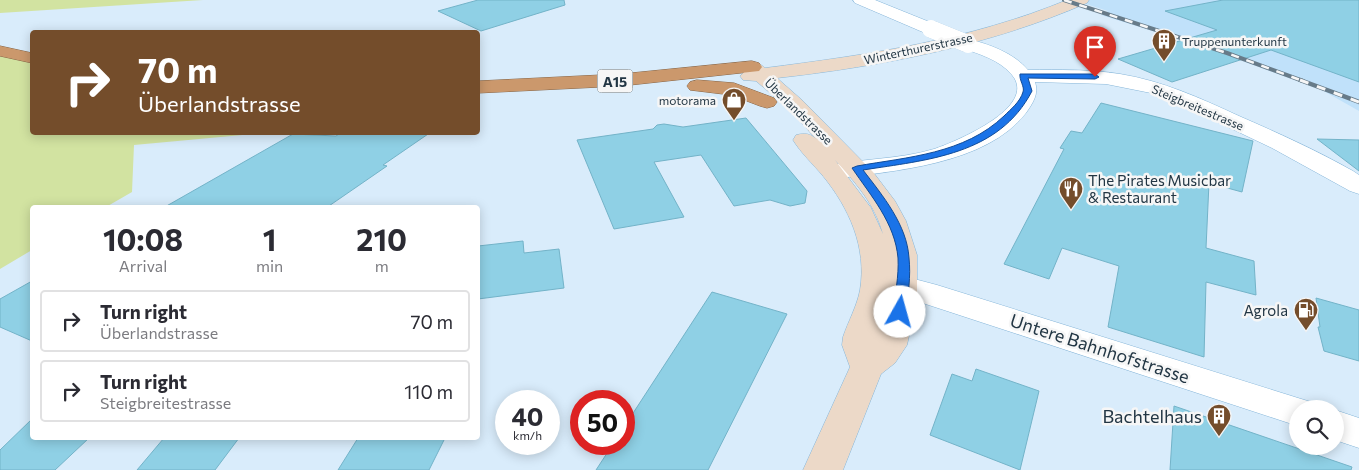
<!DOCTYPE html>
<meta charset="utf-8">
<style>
body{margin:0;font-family:Commissioner,sans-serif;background:#f2f2f3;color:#2b2b33;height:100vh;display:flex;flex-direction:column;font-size:19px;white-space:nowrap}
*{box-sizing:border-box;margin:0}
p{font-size:16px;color:#7c7c81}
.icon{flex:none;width:28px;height:28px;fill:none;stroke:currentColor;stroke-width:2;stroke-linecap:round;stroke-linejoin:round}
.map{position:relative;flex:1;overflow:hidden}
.side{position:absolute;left:30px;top:205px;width:450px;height:235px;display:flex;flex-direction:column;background:#fff;border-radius:5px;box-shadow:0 2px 12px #0003}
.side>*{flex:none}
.hud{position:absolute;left:30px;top:30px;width:450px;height:105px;border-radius:5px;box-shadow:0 2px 12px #0003;background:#744d2b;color:#fff;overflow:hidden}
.controls{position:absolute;left:1289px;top:400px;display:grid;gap:10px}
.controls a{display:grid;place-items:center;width:55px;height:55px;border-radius:50%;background:#fff;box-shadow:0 2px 12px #0003;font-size:25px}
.speed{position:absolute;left:495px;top:390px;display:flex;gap:10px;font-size:25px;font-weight:700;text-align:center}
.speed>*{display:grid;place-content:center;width:65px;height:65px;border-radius:50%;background:#fff;box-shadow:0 2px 12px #0003;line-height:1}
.speed small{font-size:12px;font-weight:400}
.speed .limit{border:8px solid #d22;background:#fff;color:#111}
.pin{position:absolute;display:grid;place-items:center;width:42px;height:42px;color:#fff;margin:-51px -21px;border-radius:50% 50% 50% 0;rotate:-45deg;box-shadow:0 0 5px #0007}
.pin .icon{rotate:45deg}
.me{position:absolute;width:55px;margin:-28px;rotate:7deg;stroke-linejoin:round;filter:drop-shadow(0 0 4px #0008)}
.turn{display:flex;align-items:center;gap:18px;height:105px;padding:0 25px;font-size:22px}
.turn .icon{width:65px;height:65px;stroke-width:2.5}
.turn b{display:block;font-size:35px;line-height:42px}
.eta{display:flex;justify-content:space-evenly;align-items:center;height:85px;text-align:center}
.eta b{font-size:30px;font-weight:700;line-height:35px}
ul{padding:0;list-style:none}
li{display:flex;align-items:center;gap:15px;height:62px;margin:0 10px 8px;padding:0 15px;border:2px solid #e1e1e2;border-radius:5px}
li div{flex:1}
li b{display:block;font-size:19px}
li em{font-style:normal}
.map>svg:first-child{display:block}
.built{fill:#c0e1fa}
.green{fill:#d2e3a1}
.building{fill:#8fd0e5;stroke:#73b3c8}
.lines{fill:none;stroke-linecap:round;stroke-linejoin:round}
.minor-casing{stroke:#86b6d9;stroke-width:1}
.secondary-casing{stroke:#86b6d9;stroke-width:1}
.trunk-casing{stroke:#876546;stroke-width:1}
.minor{fill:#fff;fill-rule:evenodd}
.secondary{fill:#ecd9c8;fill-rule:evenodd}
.trunk{fill:#cb986c;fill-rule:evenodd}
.rail-far1-casing{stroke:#677b89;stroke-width:4}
.rail-casing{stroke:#677b89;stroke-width:4.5}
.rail-far1{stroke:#f6f6f6;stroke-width:2.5;stroke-dasharray:8;stroke-linecap:butt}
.rail{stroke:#f6f6f6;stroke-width:3;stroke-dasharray:9;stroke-linecap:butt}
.minor-bridge-casing{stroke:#86b6d9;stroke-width:18;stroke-linecap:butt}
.minor-bridge{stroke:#fff;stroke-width:18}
.route{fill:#1a73e8;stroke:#114b97}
.labels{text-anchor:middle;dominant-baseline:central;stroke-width:5;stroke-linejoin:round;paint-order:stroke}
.far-poi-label{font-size:12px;fill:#223644;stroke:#f6f6f6;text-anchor:start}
.far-street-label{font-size:12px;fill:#223644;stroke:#f6f6f6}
.shield{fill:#f6f6f6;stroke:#627079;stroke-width:1}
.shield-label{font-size:14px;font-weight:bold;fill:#223644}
.poi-label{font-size:15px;fill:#223644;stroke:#f6f6f6;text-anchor:start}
.near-street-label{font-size:18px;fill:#223644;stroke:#f6f6f6}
.near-poi-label{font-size:18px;fill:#223644;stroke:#f6f6f6;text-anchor:end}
</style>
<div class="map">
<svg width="1359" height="470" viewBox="0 0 1359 470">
<rect width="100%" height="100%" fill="#d9ecfb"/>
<path class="built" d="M1073,0H1359V111L1322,90L1201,46L1101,15L1108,11Z"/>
<g class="green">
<path d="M0,0H203L0,13Z"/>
<path d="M0,51L32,58V132L264,133L134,145L132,192L106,207L32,208V250L0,269Z"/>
</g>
<g class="building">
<path d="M478,0H564L565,5L481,31L438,11Z"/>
<path d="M1223,0H1359V82L1271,50L1172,82L1118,59L1217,30L1165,11Z"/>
<path d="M1101,103L1253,141L1242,192L1209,183L1206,248L1254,261L1256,295L1206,282L1204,357L1108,327L1119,266L1062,248L1049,279L1004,264L1064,149L1060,148L1071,131L1082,133Z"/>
<path d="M746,118L807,191L805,203L790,206L770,200L734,206L701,155L654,162L684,217L614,229L577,140L653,129L657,125L664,124L683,127Z"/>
<path d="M342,132H431L383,165L387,166L326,208H163L293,134L336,136Z"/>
<path d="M1317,139L1359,140V171Z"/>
<path d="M523,241L524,253L559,249L564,288L478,299V246Z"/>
<path d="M32,281V341L0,327V299Z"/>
<path d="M712,292L787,314L708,470H596L613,444H624V427Z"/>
<path d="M1316,298L1359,310V361L1324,351L1318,327H1320Z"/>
<path d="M976,369L1039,391L1020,470L930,435L952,374L972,381Z"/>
<path d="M1174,406L1352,467L1351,470H1170Z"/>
<path d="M32,419V438H89L55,470H0V450Z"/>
<path d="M164,438H239L215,470H137Z"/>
<path d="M358,438H445L429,470H338Z"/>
</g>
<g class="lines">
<defs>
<g id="minor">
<path d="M853,0H875L937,25L940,29L937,33L931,34L925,33L855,3Z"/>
<path d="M968,39C989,44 1014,53 1028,70C1059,70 1090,69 1120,74C1163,81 1200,98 1239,116C1278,133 1316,150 1353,171L1359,175V194L1350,191L1272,148L1188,108L1151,93L1106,84L1035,82C1039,94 1033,103 1026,113C986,165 893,171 833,179L824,177L821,172L824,167C860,158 898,160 934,149C955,142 1039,107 1012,75C1000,60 979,54 962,48L959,44L962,40Z"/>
<path d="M903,276L937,285L1298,398L1311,402L1314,409H1298V426L892,293L888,286L892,279Z"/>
<path d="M1335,410L1359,418V448L1335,440Z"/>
</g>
<path id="secondary" d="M1067,0H1089L1087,3C988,46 883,66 777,78L803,101L873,172L895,201L906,221L917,255V299L907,345L895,363L881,374L843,470H803L850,367L842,345L843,337C848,322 857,306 860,290C867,247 849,208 823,176C813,164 801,153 793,140L796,135C805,133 810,133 817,140L789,109L756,81L743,80L740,76L745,71L742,67L745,63C754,61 758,62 765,68C868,55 970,40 1067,0ZM835,160C855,182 875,204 883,234L871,208Z"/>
<g id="trunk">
<path d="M0,46L32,53V63L0,56Z"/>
<path d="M752,61L759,63L762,67L759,71L621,86L478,93V81L621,74Z"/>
<path d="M697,80L734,83L774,98L777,102L774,106L767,108L760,106L731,95L690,90L687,86L690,82Z"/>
</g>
</defs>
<use href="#minor" class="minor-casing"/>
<use href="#secondary" class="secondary-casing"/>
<use href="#trunk" class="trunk-casing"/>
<use href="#minor" class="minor"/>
<use href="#secondary" class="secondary"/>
<use href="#trunk" class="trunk"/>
<defs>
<path id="rail-far1" d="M1064,0L1227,53L1303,81"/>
<path id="rail" d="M1300,80L1359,102"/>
</defs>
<use href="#rail-far1" class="rail-far1-casing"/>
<use href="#rail" class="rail-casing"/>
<use href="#rail-far1" class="rail-far1"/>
<use href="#rail" class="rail"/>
<defs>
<path id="minor-bridge" d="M931,29L968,44"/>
</defs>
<use href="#minor-bridge" class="minor-bridge-casing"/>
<use href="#minor-bridge" class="minor-bridge"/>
</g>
<path class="route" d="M1020,74H1095L1099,77L1095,79L1028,78L1032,91C999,155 927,160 863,170C883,196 907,225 909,258C911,276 908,295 906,312L904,315H895L893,312C895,295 899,276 898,258C895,223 871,196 852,168L857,166C908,157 964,154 1004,116C1011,109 1020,102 1023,92C1025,87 1019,80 1020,74Z"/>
<defs>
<symbol id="building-pin" viewBox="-11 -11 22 30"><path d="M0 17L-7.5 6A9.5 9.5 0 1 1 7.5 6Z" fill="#744d2b" stroke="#f6f6f6"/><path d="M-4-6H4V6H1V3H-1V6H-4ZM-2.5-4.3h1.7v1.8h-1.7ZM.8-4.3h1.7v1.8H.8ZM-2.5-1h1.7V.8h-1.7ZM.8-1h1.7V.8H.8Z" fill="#fff"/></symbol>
<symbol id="shop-pin" viewBox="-11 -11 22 30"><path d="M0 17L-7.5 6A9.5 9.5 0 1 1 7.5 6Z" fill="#744d2b" stroke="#f6f6f6"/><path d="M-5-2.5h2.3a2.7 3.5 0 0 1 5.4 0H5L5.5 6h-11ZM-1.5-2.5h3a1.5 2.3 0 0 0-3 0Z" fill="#fff"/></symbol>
<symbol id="restaurant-pin" viewBox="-11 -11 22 30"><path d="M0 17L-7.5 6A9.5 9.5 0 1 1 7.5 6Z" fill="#744d2b" stroke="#f6f6f6"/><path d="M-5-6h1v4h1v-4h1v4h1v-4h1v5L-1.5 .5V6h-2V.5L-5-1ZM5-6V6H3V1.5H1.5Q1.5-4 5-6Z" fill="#fff"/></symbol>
<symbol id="fuel-pin" viewBox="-11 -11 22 30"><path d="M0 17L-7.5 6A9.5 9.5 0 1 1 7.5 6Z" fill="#744d2b" stroke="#f6f6f6"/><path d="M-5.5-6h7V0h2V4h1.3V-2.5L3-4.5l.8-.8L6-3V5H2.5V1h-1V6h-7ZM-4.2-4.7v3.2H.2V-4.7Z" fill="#fff"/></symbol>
</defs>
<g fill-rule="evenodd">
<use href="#building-pin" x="1150" y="27" width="28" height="38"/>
<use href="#shop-pin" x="720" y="86" width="28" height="38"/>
<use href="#restaurant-pin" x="1057" y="175" width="28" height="38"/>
<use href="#fuel-pin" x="1292" y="296" width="28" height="38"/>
<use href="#building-pin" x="1205" y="402" width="28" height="38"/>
</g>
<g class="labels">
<g class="far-poi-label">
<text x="1182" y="41">Truppenunterkunft</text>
<text x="716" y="100" text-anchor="end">motorama</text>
</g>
<g class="far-street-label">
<text transform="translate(918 48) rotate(-12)">Winterthurerstrasse</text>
<text transform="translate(1198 107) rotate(23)">Steigbreitestrasse</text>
<text transform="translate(799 111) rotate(44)">Überlandstrasse</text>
</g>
<rect class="shield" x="597.5" y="69.5" width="35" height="23" rx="4"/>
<g class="shield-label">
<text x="615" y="81">A15</text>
</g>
<g class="poi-label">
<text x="1088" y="180">The Pirates Musicbar<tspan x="1088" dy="17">&amp; Restaurant</tspan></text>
<text x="1288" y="310" text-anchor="end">Agrola</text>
</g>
<g class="near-street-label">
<text transform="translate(1100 348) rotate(18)">Untere Bahnhofstrasse</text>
</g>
<g class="near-poi-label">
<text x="1202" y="416">Bachtelhaus</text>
</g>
</g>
</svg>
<div class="controls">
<a><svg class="icon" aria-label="search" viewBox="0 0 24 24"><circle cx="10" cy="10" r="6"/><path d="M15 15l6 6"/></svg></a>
</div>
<div class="speed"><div>40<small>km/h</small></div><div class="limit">50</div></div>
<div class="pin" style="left:1095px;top:77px;background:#d93025"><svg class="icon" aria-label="arrive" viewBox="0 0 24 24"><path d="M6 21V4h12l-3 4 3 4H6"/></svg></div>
<svg class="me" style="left:900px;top:312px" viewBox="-20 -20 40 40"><circle r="19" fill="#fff"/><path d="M0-13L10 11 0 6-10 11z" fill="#1a73e8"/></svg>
<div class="hud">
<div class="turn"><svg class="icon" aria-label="right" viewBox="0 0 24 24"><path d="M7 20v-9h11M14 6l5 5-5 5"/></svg><div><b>70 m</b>Überlandstrasse</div></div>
</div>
<section class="side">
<div class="eta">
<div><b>10:08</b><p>Arrival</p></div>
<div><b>1</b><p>min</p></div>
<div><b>210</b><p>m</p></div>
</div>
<ul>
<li><svg class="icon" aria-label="right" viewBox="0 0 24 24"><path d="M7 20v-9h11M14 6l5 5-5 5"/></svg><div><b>Turn right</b><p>Überlandstrasse</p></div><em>70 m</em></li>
<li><svg class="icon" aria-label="right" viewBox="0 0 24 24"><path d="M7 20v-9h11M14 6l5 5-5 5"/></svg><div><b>Turn right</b><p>Steigbreitestrasse</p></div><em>110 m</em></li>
</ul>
</section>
</div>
